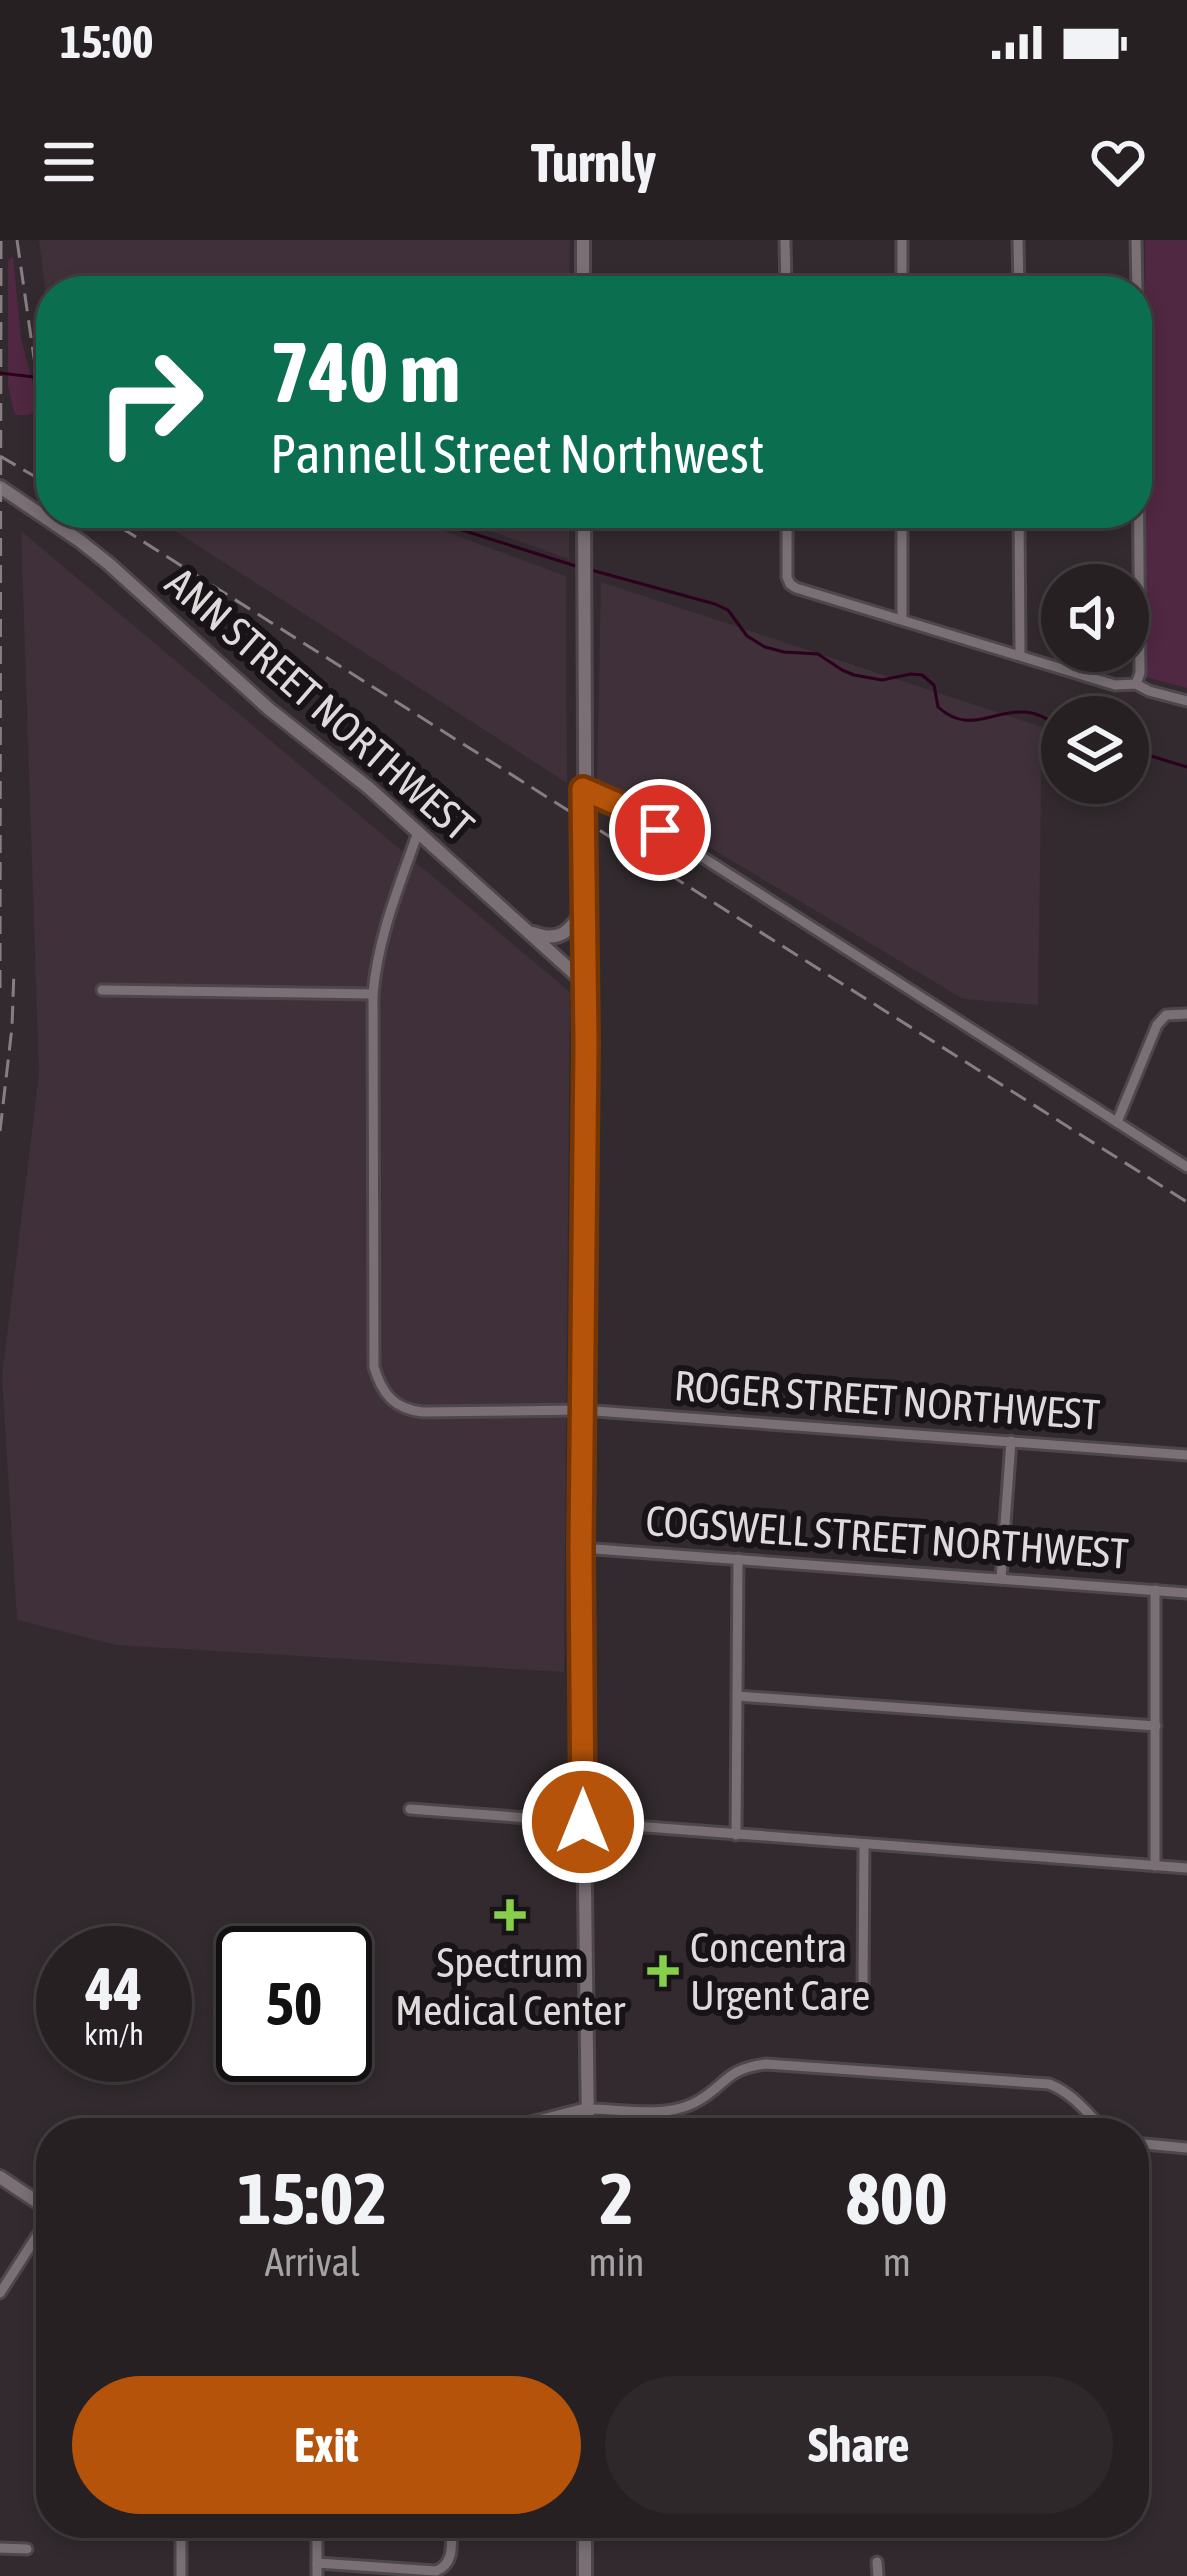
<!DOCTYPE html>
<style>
body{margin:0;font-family:"Asap Condensed",sans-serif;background:#2e282a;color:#f1f3f6;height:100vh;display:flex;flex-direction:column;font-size:45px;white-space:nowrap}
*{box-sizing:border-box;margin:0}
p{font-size:39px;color:#a4a3a5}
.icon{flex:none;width:66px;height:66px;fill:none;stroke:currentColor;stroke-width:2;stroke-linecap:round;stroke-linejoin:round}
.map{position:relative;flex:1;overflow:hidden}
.sheet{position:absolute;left:36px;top:1878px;width:1113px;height:420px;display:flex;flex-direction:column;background:#262022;border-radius:48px;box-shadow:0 6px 18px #0003,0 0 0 3px #423e40}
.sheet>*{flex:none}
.banner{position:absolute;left:36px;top:36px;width:1116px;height:252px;border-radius:48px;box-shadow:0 6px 18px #0003,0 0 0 3px #423e40;background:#0b6e4f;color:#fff;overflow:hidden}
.tools{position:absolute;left:1041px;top:324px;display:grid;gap:24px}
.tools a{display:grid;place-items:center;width:108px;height:108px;border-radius:50%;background:#262022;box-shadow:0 6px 18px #0003,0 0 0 3px #423e40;font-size:60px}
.speed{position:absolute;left:36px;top:1686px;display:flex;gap:24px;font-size:60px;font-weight:700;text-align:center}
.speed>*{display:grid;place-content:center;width:156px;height:156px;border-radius:50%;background:#262022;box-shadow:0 6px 18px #0003,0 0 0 3px #423e40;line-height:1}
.speed small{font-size:30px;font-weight:400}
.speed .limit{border:6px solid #111;border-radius:18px;background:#fff;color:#111}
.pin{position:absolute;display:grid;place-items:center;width:102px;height:102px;color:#fff;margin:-51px;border:6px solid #fff;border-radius:50%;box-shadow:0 3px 12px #0007}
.me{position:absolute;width:132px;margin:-66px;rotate:0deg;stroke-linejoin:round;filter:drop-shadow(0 0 9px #0008)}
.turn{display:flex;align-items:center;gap:42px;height:252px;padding:0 36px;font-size:54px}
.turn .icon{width:156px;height:156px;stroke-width:2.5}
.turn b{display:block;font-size:84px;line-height:102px}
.eta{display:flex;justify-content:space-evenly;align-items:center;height:204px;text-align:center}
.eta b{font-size:72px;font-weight:700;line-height:84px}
.primary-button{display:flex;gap:24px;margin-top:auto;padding:24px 36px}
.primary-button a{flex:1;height:138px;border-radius:72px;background:#b45309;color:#fff;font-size:48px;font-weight:700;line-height:138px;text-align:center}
.primary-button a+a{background:#2e282a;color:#f1f3f6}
.status{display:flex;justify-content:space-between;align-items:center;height:84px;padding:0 60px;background:#262022;direction:ltr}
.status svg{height:33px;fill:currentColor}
header{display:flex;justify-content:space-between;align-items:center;height:156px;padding:0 36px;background:#262022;font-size:54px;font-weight:700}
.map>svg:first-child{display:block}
.built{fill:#3f3039}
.green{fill:#502841}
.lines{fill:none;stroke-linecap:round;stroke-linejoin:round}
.stream{stroke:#2c001e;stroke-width:3}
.minor-casing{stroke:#4d464a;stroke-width:15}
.secondary-casing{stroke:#4d464a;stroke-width:18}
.minor{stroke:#796f74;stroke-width:9}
.secondary{stroke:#796f74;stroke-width:12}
.rail{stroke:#867e82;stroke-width:3;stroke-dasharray:18 9;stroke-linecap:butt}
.route-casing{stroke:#753606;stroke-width:30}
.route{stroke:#b45309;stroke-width:21}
.poi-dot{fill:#87cf4b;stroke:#171316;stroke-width:4.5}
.labels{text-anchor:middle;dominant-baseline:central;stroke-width:12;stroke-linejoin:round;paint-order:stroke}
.street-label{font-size:42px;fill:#e0dadd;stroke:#171316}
.poi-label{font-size:42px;fill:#e0dadd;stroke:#171316;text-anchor:start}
</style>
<div class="status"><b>15:00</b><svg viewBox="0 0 49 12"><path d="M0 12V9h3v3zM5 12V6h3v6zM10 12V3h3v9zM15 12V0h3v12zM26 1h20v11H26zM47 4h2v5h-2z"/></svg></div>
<header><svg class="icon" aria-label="menu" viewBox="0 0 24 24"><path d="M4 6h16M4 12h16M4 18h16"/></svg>Turnly<svg class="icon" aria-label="heart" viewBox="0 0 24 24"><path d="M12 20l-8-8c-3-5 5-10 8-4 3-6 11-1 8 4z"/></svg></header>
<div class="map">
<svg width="1187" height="2336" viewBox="0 0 1187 2336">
<rect width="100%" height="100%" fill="#322a2e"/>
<g class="built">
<path d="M39,0H570L569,51H51V96Z"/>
<path d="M147,273H395L566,336L567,543Z"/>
<path d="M441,273H569V319Z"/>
<path d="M21,291L570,752L564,1432L116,1405L17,1380L2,1137L39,834Z"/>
<path d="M601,342L1042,487L1038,765L963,759L597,540Z"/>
</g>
<g class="green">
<path d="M1145,0H1187V448L1146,437Z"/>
<path d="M13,16L21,98L36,156V167L30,175H17L14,172L8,146V21Z"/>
</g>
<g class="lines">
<g class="stream">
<path d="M0,133L51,139"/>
<path d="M408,273L582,328"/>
<path d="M591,330L715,364L728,370L747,396L765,407L784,412L818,414L842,430L854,435L882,440L911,434L922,435L934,445L938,467C969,495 991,470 1025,472C1039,473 1051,480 1062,489"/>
<path d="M1128,509L1187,527"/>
</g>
<defs>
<g id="minor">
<path d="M785,0L786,51"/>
<path d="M1018,0L1019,51"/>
<path d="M1136,0L1137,51"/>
<path d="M902,51V0"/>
<path d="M787,273V337L790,344L796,348L1115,445L1136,444L1149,451L1187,461"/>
<path d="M902,273V378"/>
<path d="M1019,273L1020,414"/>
<path d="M1136,444L1140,433L1137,96"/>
<path d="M583,549L624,567L1187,927"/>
<path d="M418,592C399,647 378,696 373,754L374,1127C382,1154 394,1169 423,1172L582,1170L1187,1215"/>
<path d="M102,750L373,754"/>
<path d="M1117,882L1157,785L1166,775L1187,774"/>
<path d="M581,1308L1187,1353"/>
<path d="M1001,1339L1011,1201"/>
<path d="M1155,1350V1626"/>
<path d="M737,1456L1156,1486"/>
<path d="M410,1569L1187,1628"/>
<path d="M736,1595L738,1319"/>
<path d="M863,1746L864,1604"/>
<path d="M588,1869C621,1869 662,1878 692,1864C726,1848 722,1829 766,1824L1049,1844C1075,1854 1088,1875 1108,1893"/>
<path d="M1134,1903L1187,1908"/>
<path d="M0,2053L51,1974"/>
<path d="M181,2283V2336"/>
<path d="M0,2308L27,2309"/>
<path d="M877,2322L878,2336"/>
<path d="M317,2323L436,2331C456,2323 451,2302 451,2283"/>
<path d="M317,2336V2283"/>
</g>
<g id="secondary">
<path d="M583,0V51"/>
<path d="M0,247L80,301L109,324L269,469L369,548L586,744"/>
<path d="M584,273L586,744L581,1320L588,1893"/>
<path d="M533,693C559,703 571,691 583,670"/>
<path d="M493,1893L588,1869"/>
<path d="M0,1937L51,1971"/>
<path d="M585,2336V2283"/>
</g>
</defs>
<use href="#minor" class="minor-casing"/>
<use href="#secondary" class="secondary-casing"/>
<use href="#minor" class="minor"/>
<use href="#secondary" class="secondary"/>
<g class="rail">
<path d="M17,0L34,118L51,173"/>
<path d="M0,216L51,246"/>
<path d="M98,273L1187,962"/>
<path d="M0,748L1,0"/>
<path d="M0,891L12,787L14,730"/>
</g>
</g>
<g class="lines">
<defs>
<path id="route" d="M583,1582L581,1308L586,804L583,549L624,567L660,590"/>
</defs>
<use href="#route" class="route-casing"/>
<use href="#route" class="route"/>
</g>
<g class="poi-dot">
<path d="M504 1657h12v12h12v12h-12v12h-12v-12h-12v-12h12z"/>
<path d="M657 1713h12v12h12v12h-12v12h-12v-12h-12v-12h12z"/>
</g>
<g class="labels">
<g class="street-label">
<text transform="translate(320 464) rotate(41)">ANN STREET NORTHWEST</text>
<text transform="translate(887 1160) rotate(4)">ROGER STREET NORTHWEST</text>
<text transform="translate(887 1297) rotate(4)">COGSWELL STREET NORTHWEST</text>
</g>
<g class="poi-label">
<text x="690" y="1707">Concentra<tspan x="690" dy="48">Urgent Care</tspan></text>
<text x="510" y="1722" text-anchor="middle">Spectrum<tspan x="510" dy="48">Medical Center</tspan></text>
</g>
</g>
</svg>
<div class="tools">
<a><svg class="icon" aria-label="sound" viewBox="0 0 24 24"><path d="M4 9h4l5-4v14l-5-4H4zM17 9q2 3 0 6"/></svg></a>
<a><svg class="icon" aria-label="layers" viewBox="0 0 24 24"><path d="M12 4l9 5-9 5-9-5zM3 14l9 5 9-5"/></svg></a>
</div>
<div class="speed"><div>44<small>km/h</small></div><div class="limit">50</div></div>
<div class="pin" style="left:660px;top:590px;background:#d93025"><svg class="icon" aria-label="arrive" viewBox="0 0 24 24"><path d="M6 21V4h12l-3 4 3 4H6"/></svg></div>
<svg class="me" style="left:583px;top:1582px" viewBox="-20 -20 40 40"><circle r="17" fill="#b45309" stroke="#fff" stroke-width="3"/><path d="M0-11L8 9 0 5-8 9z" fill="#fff"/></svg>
<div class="banner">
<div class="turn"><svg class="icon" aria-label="right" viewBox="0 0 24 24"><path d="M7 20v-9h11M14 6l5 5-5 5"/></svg><div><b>740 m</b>Pannell Street Northwest</div></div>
</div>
<section class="sheet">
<div class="eta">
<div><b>15:02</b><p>Arrival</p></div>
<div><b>2</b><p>min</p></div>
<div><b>800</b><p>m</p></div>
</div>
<div class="primary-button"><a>Exit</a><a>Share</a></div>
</section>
</div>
